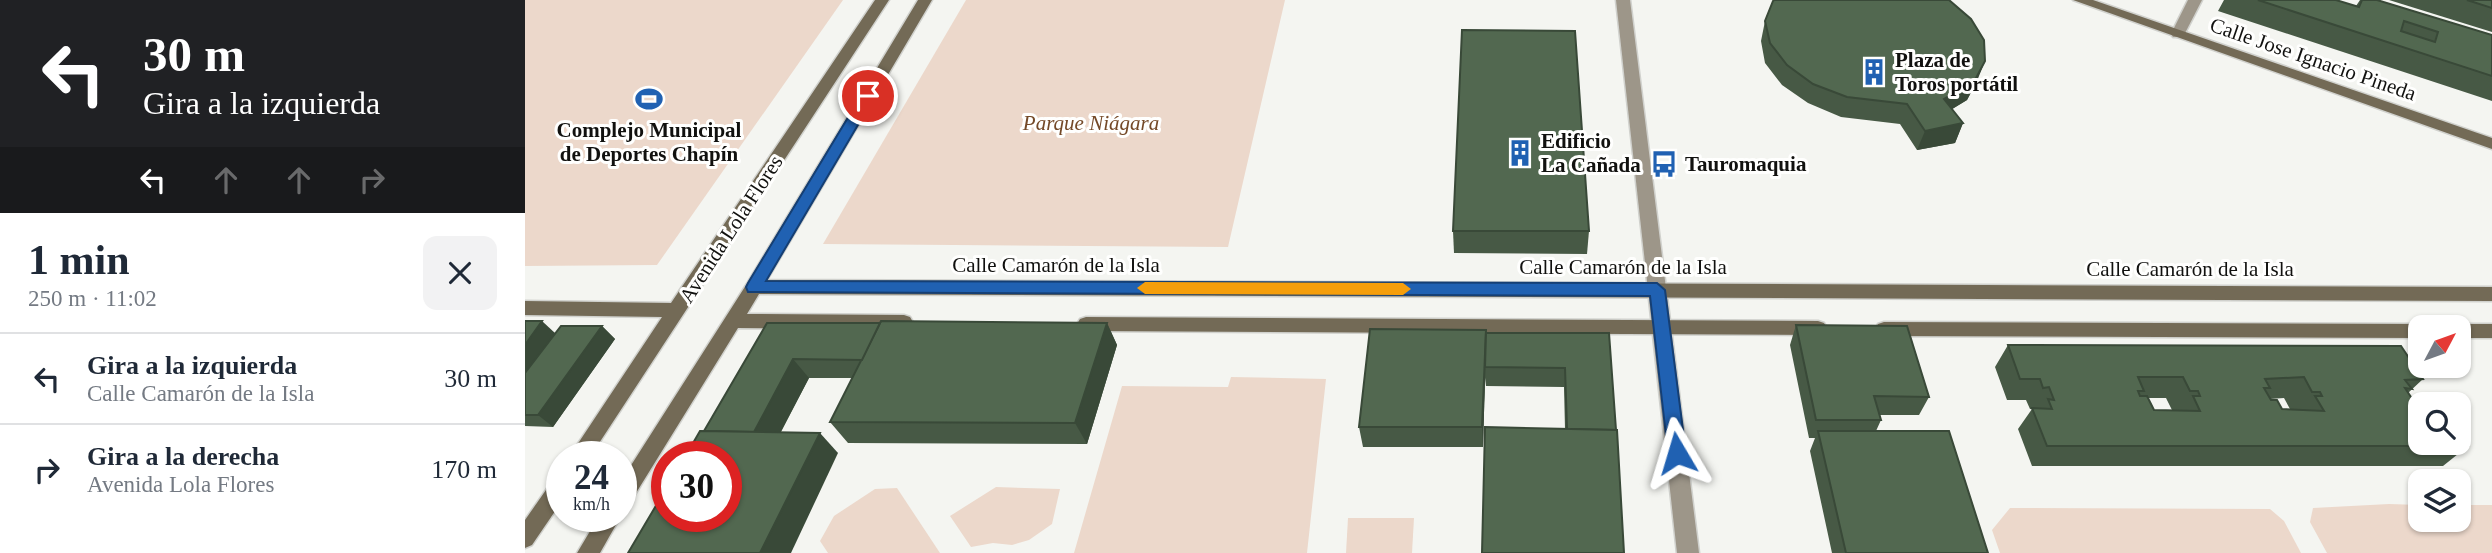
<!DOCTYPE html>
<html lang="es">
<meta charset="utf-8">
<style>
body{margin:0;font-family:"Times New Roman",serif;background:#f2f2f3;color:#1f2937;height:100vh;display:flex;flex-direction:column;font-size:26px;white-space:nowrap}
*{box-sizing:border-box;margin:0}
p{font-size:23px;color:#747a83}
.icon{flex:none;width:38px;height:38px;fill:none;stroke:currentColor;stroke-width:2;stroke-linecap:round;stroke-linejoin:round}
.map{position:relative;flex:1;overflow:hidden}
.drawer{display:flex;flex-direction:column;background:#fff;width:525px}
.drawer>*{flex:none}
.banner{background:#202124;color:#fff;overflow:hidden}
.needle{width:46px;rotate:49deg}
.buttons{position:absolute;left:1883px;top:315px;display:grid;gap:14px}
.buttons a{display:grid;place-items:center;width:63px;height:63px;border-radius:14px;background:#fff;box-shadow:0 2px 5px #0004;font-size:35px}
.speed{position:absolute;left:21px;top:441px;display:flex;gap:14px;font-size:35px;font-weight:700;text-align:center}
.speed>*{display:grid;place-content:center;width:91px;height:91px;border-radius:50%;background:#fff;box-shadow:0 2px 5px #0004;line-height:1}
.speed small{font-size:18px;font-weight:400}
.speed .limit{border:10px solid #d22;background:#fff;color:#111}
.pin{position:absolute;display:grid;place-items:center;width:60px;height:60px;color:#fff;margin:-30px;border:4px solid #fff;border-radius:50%;box-shadow:0 2px 7px #0007}
.me{position:absolute;width:77px;margin:-38px;rotate:353deg;stroke-linejoin:round;filter:drop-shadow(0 0 5px #0008)}
.turn{display:flex;align-items:center;gap:24px;height:147px;padding:0 28px;font-size:32px}
.turn .icon{width:91px;height:91px;stroke-width:2.5}
.turn b{display:block;font-size:49px;line-height:60px}
.lanes{display:flex;align-items:center;height:66px;padding:0 28px;background:#0003;justify-content:center;gap:35px;direction:ltr}
.lanes .off{opacity:.35}
.round{display:grid;place-items:center;flex:none;width:74px;height:74px;border-radius:14px;background:#f2f2f3}
.summary{display:flex;align-items:center;justify-content:space-between;height:119px;padding:0 28px}
h1{font-size:42px;font-weight:700;line-height:52px}
ul{padding:0;list-style:none}
li{display:flex;align-items:center;gap:21px;height:91px;padding:0 28px;border-top:2px solid #e0e1e3}
li div{flex:1}
li b{display:block;font-size:26px}
li em{font-style:normal}
main{display:flex;flex:1;min-height:0}
.map>svg:first-child{display:block}
.green{fill:#ecd8cb}
.lines{fill:none;stroke-linecap:round;stroke-linejoin:round}
.street-casing{stroke:#d0d1cd;stroke-width:3}
.secondary-casing{stroke:#d0d1cd;stroke-width:3}
.street{fill:#9d9689;fill-rule:evenodd}
.secondary{fill:#736a56;fill-rule:evenodd}
.wall{fill:#475945;fill-rule:evenodd}
.shaded-wall{fill:#394938}
.building{fill:#526850;stroke:#394938;stroke-width:2;fill-rule:evenodd}
.route{fill:#2061b2;stroke:#153f74;stroke-width:2}
.slow{fill:#f59e0b}
.labels{text-anchor:middle;dominant-baseline:central;stroke-width:6;stroke-linejoin:round;paint-order:stroke}
.street-label{font-size:21px;fill:#11110f;stroke:#fffffe}
.poi-label{font-size:21px;font-weight:bold;fill:#11110f;stroke:#fffffe;text-anchor:start}
.park-label{font-size:21px;font-style:italic;fill:#744927;stroke:#fffffe}
</style>
<main>
<section class="drawer">
<div class="banner">
<div class="turn"><svg class="icon" aria-label="left" viewBox="0 0 24 24"><path d="M17 20v-9H6M10 6l-5 5 5 5"/></svg><div><b>30 m</b>Gira a la izquierda</div></div>
<div class="lanes"><svg class="icon" aria-label="left" viewBox="0 0 24 24"><path d="M17 20v-9H6M10 6l-5 5 5 5"/></svg><svg class="icon off" aria-label="ahead" viewBox="0 0 24 24"><path d="M12 20V5M6 11l6-6 6 6"/></svg><svg class="icon off" aria-label="ahead" viewBox="0 0 24 24"><path d="M12 20V5M6 11l6-6 6 6"/></svg><svg class="icon off" aria-label="right" viewBox="0 0 24 24"><path d="M7 20v-9h11M14 6l5 5-5 5"/></svg></div>
</div>
<div class="summary"><div><h1>1 min</h1><p>250 m · 11:02</p></div><a class="round"><svg class="icon" aria-label="close" viewBox="0 0 24 24"><path d="M6 6l12 12M18 6L6 18"/></svg></a></div>
<ul>
<li><svg class="icon" aria-label="left" viewBox="0 0 24 24"><path d="M17 20v-9H6M10 6l-5 5 5 5"/></svg><div><b>Gira a la izquierda</b><p>Calle Camarón de la Isla</p></div><em>30 m</em></li>
<li><svg class="icon" aria-label="right" viewBox="0 0 24 24"><path d="M7 20v-9h11M14 6l5 5-5 5"/></svg><div><b>Gira a la derecha</b><p>Avenida Lola Flores</p></div><em>170 m</em></li>
</ul>
</section>
<div class="map">
<svg width="1967" height="553" viewBox="0 0 1967 553">
<rect width="100%" height="100%" fill="#f4f5f1"/>
<g class="green">
<path d="M0,0H318L132,265L0,266Z"/>
<path d="M441,0H760L703,247L298,244Z"/>
<path d="M706,377L801,379L782,553H549L597,386L703,387Z"/>
<path d="M471,487L535,489L527,524L504,540L487,545L468,543L446,547L425,516Z"/>
<path d="M372,488L415,553H303L295,541L309,516L350,489Z"/>
<path d="M1864,504L1895,505V520H1934V505H1967V553H1802L1785,522L1788,508Z"/>
<path d="M1485,508L1745,509L1759,521L1776,553H1475L1467,530Z"/>
<path d="M823,518H889L887,553H821Z"/>
</g>
<g class="lines">
<defs>
<g id="street">
<path d="M1091,0H1105L1174,553H1152Z"/>
<path d="M1663,0H1677L1658,37H1648L1646,34Z"/>
</g>
<g id="secondary">
<path d="M350,0H364L65,457H44L137,317L0,315V301L146,303Z"/>
<path d="M393,0H407L242,280L1967,287V301L234,294L222,314L379,315L385,317L388,322L385,327L379,329L213,328L103,506L96,508V481L223,282Z"/>
<path d="M1548,0H1568L1967,138V149Z"/>
<path d="M561,317L1293,321L1299,323L1302,328L1299,333L1293,335L561,331L555,329L552,324L555,319Z"/>
<path d="M1359,322L1895,324L1902,327H1895V338L1359,336L1353,334L1350,329L1353,324Z"/>
<path d="M1934,324H1967V338H1934V327H1927Z"/>
<path d="M37,474V501L7,545L0,548V520L30,477Z"/>
<path d="M74,516H96L75,553H52Z"/>
</g>
</defs>
<use href="#street" class="street-casing"/>
<use href="#secondary" class="secondary-casing"/>
<use href="#street" class="street"/>
<use href="#secondary" class="secondary"/>
</g>
<g class="wall">
<path d="M1699,0H1811L1831,6L1835,0H1852L1967,35V101L1693,11Z"/>
<path d="M1864,0H1967V32Z"/>
<path d="M1240,21L1452,81L1442,100L1427,109L1438,123L1430,143L1392,150L1375,124L1316,117L1283,103L1257,85L1240,63L1236,41Z"/>
<path d="M928,231H1064L1062,254L929,253Z"/>
<path d="M0,321L30,333L77,326L90,339L28,427L0,426Z"/>
<path d="M242,323H582L592,345L562,444L323,443L305,422L327,378H284L256,432L313,453L179,431Z"/>
<path d="M1271,325L1404,397L1394,415H1355L1356,420L1351,431L1463,553H1307L1285,451L1290,438H1284L1265,345Z"/>
<path d="M961,333H1084L1091,430L1040,429L1039,387L961,386L960,378L958,447H838L834,427Z"/>
<path d="M1483,345L1898,379L1883,393L1888,400L1895,404L1943,446L1918,466H1507L1493,429L1507,409H1505L1501,400H1482L1470,367ZM1623,398H1641L1647,410H1629ZM1759,398L1765,409H1757L1745,399Z"/>
</g>
<g class="shaded-wall">
<path d="M1460,61L1452,81L1442,100L1411,119L1419,99Z"/>
<path d="M1438,123L1430,143L1392,150L1400,131Z"/>
<path d="M17,321L31,334L3,373L0,371V345Z"/>
<path d="M582,323L592,345L562,444L550,423Z"/>
<path d="M77,326L90,339L28,427L13,415Z"/>
<path d="M961,330L960,378L958,447L957,427Z"/>
<path d="M268,359L284,378L245,452L228,434Z"/>
<path d="M295,433L313,453L266,553H235Z"/>
</g>
<g class="building">
<path d="M1249,0H1424L1446,19L1459,40L1460,61L1450,80L1419,99L1438,123L1400,131L1382,104L1322,97L1288,84L1262,65L1245,43L1240,21L1248,1Z"/>
<path d="M1733,0H1811L1834,7L1837,0H1852L1967,35V76ZM1879,21L1913,32L1910,42L1876,31Z"/>
<path d="M1942,0H1967V8Z"/>
<path d="M937,30L1050,31L1064,231H928Z"/>
<path d="M0,321H17L0,345Z"/>
<path d="M356,321L582,323L550,423L305,422Z"/>
<path d="M242,323H355L337,360L268,359L229,432L179,431Z"/>
<path d="M1271,325L1382,326L1404,397L1349,396L1356,420H1291Z"/>
<path d="M36,326H77L13,415H0V373Z"/>
<path d="M845,329L961,330L957,427H834Z"/>
<path d="M961,333H1084L1091,430L1042,429L1040,368L960,367Z"/>
<path d="M1483,345L1876,346L1898,379L1880,380L1887,389L1880,388L1888,400H1894L1897,404H1895V443H1934V432L1943,446H1522L1507,408L1527,409L1523,399L1529,400L1524,387L1518,388L1515,379H1495ZM1613,377H1658L1665,391H1673L1675,396H1668L1675,411L1629,410L1622,396H1615L1613,391H1619ZM1779,377L1787,392H1795L1797,396H1790L1799,411L1757,409L1752,400H1746L1739,388H1745L1740,379Z"/>
<path d="M960,427L1092,430L1099,553H957Z"/>
<path d="M175,431L295,433L235,553H103L142,487V516H201V457H160Z"/>
<path d="M1293,431H1424L1463,553H1321Z"/>
</g>
<path class="route" d="M343,91L350,96L241,281L1132,283L1140,290L1161,453L1158,458L1152,461L1145,458L1143,453L1125,296L223,292L221,287L223,283L336,96Z"/>
<path class="slow" d="M620,282L878,283L886,289L878,295L620,294L612,288Z"/>
<defs>
<symbol id="building-bare" viewBox="-9 -9 18 18"><path d="M-4-6H4V6H1V3H-1V6H-4ZM-2.5-4.3h1.7v1.8h-1.7ZM.8-4.3h1.7v1.8H.8ZM-2.5-1h1.7V.8h-1.7ZM.8-1h1.7V.8H.8Z" fill="#2061b2" stroke="#fffffe" stroke-width="2.5" paint-order="stroke"/></symbol>
<symbol id="stadium-bare" viewBox="-9 -9 18 18"><path d="M0-5a6.5 5 0 1 0 0 10a6.5 5 0 1 0 0-10ZM-3.5-1.8h7v3.6h-7Z" fill="#2061b2" stroke="#fffffe" stroke-width="2.5" paint-order="stroke"/></symbol>
<symbol id="bus-bare" viewBox="-9 -9 18 18"><path d="M-5-6H5V4H4V6H2V4H-2V6H-4V4H-5ZM-3.5-4V0h7V-4ZM-3.5 1.2v1.5H-2V1.2ZM2 1.2v1.5H3.5V1.2Z" fill="#2061b2" stroke="#fffffe" stroke-width="2.5" paint-order="stroke"/></symbol>
</defs>
<g fill-rule="evenodd">
<use href="#building-bare" x="1330" y="53" width="38" height="38"/>
<use href="#stadium-bare" x="105" y="80" width="38" height="38"/>
<use href="#building-bare" x="976" y="134" width="38" height="38"/>
<use href="#bus-bare" x="1120" y="145" width="38" height="38"/>
</g>
<g class="labels">
<g class="street-label">
<text transform="translate(1788 59) rotate(19)">Calle Jose Ignacio Pineda</text>
<text transform="translate(206 229) rotate(-57)">Avenida Lola Flores</text>
<text x="531" y="265">Calle Camarón de la Isla</text>
<text x="1098" y="267">Calle Camarón de la Isla</text>
<text x="1665" y="269">Calle Camarón de la Isla</text>
</g>
<g class="poi-label">
<text x="1370" y="60">Plaza de<tspan x="1370" dy="24">Toros portátil</tspan></text>
<text x="124" y="130" text-anchor="middle">Complejo Municipal<tspan x="124" dy="24">de Deportes Chapín</tspan></text>
<text x="1016" y="141">Edificio<tspan x="1016" dy="24">La Cañada</tspan></text>
<text x="1160" y="164">Tauromaquia</text>
</g>
<g class="park-label">
<text x="566" y="123">Parque Niágara</text>
</g>
</g>
</svg>
<div class="buttons">
<a><svg class="needle" viewBox="-14 -14 28 28"><path d="M0-13l5 13h-10z" fill="#e53935"/><path d="M0 13l5-13h-10z" fill="#747a83"/></svg></a>
<a><svg class="icon" aria-label="search" viewBox="0 0 24 24"><circle cx="10" cy="10" r="6"/><path d="M15 15l6 6"/></svg></a>
<a><svg class="icon" aria-label="layers" viewBox="0 0 24 24"><path d="M12 4l9 5-9 5-9-5zM3 14l9 5 9-5"/></svg></a>
</div>
<div class="speed"><div>24<small>km/h</small></div><div class="limit">30</div></div>
<div class="pin" style="left:343px;top:96px;background:#d93025"><svg class="icon" aria-label="arrive" viewBox="0 0 24 24"><path d="M6 21V4h12l-3 4 3 4H6"/></svg></div>
<svg class="me" style="left:1152px;top:453px" viewBox="-20 -20 40 40"><path d="M0-17L14 15 0 8-14 15z" fill="#2061b2" stroke="#fff" stroke-width="4"/></svg>
</div>
</main>
